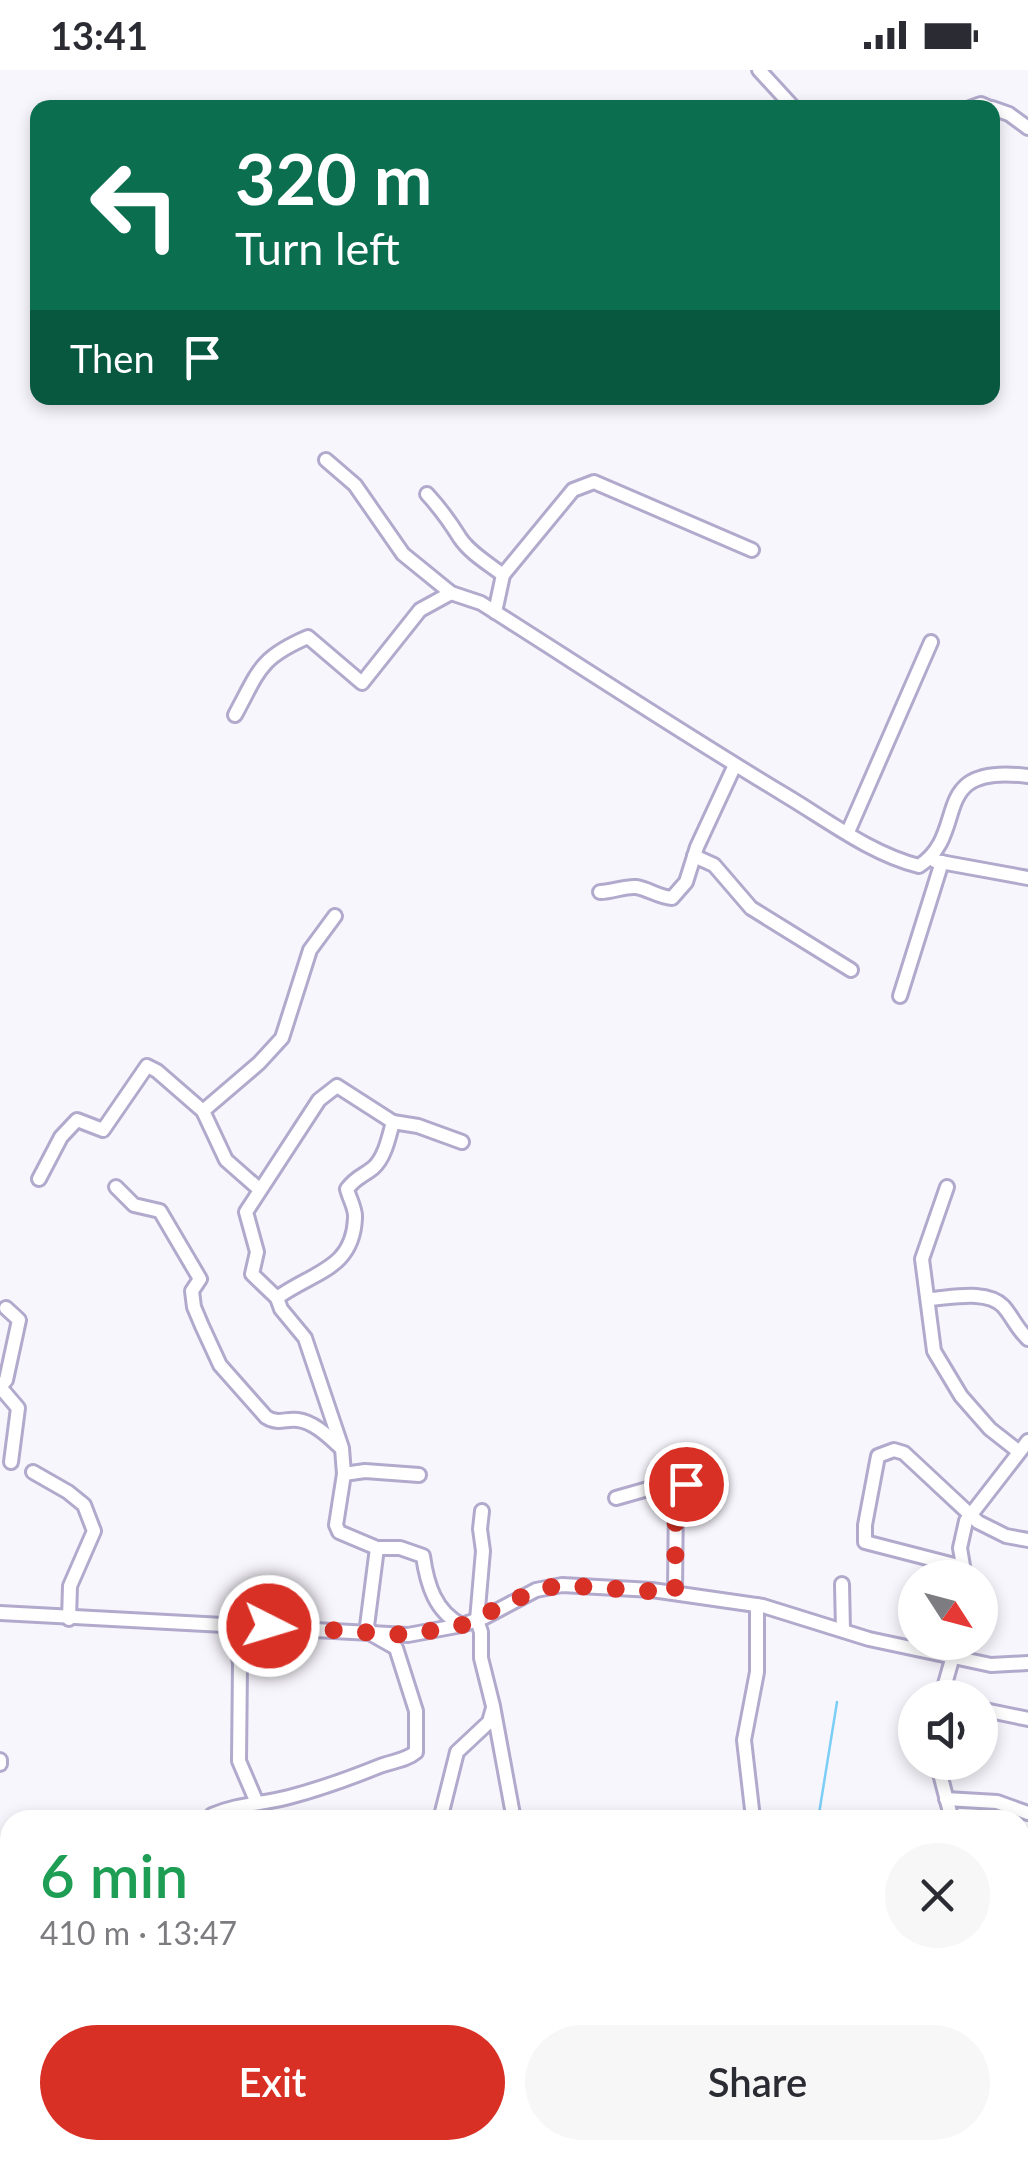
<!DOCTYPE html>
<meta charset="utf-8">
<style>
body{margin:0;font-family:Lato,sans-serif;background:#f7f7f7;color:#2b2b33;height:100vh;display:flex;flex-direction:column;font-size:38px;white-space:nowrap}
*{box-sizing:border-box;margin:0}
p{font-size:32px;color:#7c7c81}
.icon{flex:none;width:55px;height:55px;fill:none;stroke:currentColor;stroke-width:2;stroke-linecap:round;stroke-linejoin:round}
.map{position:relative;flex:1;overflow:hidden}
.sheet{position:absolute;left:0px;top:1740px;width:1030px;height:350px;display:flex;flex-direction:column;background:#fff;border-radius:30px 30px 0 0;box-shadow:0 5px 15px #0003}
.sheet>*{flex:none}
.top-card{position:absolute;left:30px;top:30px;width:970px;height:305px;border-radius:20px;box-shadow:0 5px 15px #0003;background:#0b6e4f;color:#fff;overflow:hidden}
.needle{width:65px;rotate:126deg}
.fabs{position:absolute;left:898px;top:1490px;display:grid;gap:20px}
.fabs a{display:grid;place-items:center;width:100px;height:100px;border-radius:50%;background:#fff;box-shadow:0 5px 15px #0003;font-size:50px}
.pin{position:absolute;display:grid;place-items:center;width:85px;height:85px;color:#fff;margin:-42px;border:5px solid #fff;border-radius:50%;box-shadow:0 2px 10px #0007}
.me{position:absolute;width:110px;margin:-55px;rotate:95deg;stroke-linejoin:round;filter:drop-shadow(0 0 8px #0008)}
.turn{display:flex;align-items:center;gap:35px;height:210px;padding:0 40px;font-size:45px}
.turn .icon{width:130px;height:130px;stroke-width:2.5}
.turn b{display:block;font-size:70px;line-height:85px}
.then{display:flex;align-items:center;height:95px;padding:0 40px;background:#0003;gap:20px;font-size:38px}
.round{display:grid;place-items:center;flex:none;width:105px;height:105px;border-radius:52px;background:#f7f7f7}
.headline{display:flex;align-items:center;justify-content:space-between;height:170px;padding:0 40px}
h1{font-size:60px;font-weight:600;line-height:75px;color:#1e9e55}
.primary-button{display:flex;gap:20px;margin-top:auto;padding:20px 40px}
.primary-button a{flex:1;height:115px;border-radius:60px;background:#d93025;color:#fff;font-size:40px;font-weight:600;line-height:115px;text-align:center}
.primary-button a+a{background:#f7f7f7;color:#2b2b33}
.status{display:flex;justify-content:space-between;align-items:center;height:70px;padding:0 50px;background:#fff;direction:ltr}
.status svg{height:28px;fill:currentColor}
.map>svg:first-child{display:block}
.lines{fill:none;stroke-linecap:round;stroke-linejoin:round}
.stream{stroke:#7bcef6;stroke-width:2.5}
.minor-casing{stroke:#b2aacc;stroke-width:18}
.minor{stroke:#fff;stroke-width:12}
.route{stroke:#d93025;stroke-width:18;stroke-dasharray:0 32.4}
</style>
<div class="status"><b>13:41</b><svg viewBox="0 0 49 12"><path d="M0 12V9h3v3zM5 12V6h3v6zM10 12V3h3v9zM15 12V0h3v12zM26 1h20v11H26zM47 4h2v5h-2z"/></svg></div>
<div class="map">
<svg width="1028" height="2090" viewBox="0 0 1028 2090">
<rect width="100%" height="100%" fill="#f8f6fd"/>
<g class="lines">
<g class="stream">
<path d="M818,1750L837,1632"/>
<path d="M660,2090L672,2080"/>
</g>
<defs>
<g id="minor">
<path d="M759,0L794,38"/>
<path d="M970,38L981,34L990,38"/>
<path d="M992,38L1009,44L1028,58"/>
<path d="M326,390L355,415L403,484L451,523L481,533C582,597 682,663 785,725C827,750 871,784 919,796C971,762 925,693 1028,706"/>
<path d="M427,424C440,438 450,452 460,468C470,483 489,494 503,505"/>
<path d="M495,542L503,505L573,420L594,412L752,480"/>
<path d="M235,645C259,601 259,588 308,567L362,613L420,540L451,523"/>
<path d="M848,762L931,572"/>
<path d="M694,786L714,795L751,838L851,900"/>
<path d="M935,791L1028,808"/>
<path d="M600,822C613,822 624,816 636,817C649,819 658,827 672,828L686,812L697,777L735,695"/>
<path d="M900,926L942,792"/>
<path d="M203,1041L259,993L282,968L310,880L335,846"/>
<path d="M39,1109L61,1067L77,1050L103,1060L147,996L157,1001L203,1041L226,1090L259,1119"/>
<path d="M116,1117L134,1135L160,1141L200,1209L192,1221L194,1237L202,1256L220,1295L266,1347C278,1355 286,1348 298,1350C314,1352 329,1367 340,1377"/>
<path d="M947,1117L922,1189L934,1281L961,1326L990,1359L1018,1381"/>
<path d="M277,1228L252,1204L257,1182L246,1142L319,1030L337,1016L393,1052"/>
<path d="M929,1229C950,1228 986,1219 1003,1236C1012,1246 1017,1259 1028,1269"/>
<path d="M0,1317L6,1310L19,1250L6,1238"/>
<path d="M0,1317L18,1338L11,1392"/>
<path d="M33,1402L68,1422L84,1435L94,1461L70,1516L69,1549"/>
<path d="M344,1404L342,1378L305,1268L281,1239L277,1228C312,1202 353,1200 355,1148C356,1139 349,1128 347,1119C357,1106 362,1107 373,1098C385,1088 389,1066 393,1052L418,1056L462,1072"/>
<path d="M616,1428L669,1413L676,1422"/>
<path d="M482,1441L480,1459L483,1481L477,1550L481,1562V1588L493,1636L514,1750"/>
<path d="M377,1478H400L423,1486C427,1514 435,1542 462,1555"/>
<path d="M962,1497L865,1472V1455L878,1386L894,1380L904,1383L978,1452L1006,1466L1028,1470"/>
<path d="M965,1508L960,1478L966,1451L1028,1371"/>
<path d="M842,1514L843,1560"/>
<path d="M675,1523L676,1422L703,1405L716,1403"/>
<path d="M0,1543L408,1565L462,1555L485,1547L536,1520L562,1515L652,1520L763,1536L869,1569L991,1595L1028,1593"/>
<path d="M235,1555L240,1594L239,1691L257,1733"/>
<path d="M941,1628L957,1572"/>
<path d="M980,1639L1028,1649"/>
<path d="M0,1690V1694"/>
<path d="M937,1692L952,1750"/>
<path d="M946,1729L997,1732L1028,1743"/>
<path d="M753,1748L744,1670L757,1602V1535"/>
<path d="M210,1750L212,1745C237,1734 263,1734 289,1727C320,1719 350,1708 380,1696C393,1691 405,1691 416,1682V1641L396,1578L373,1565L367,1556L377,1478L339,1462L336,1455L344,1404L365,1401L419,1405"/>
<path d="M440,1750L457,1682L489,1652L493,1638"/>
<path d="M0,1799L10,1816"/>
<path d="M1020,1863L1028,1862"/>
<path d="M1020,1959L1028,1971"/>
<path d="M0,1960L10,1946"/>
<path d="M0,1994L10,2002"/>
<path d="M104,2080L118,2090"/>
<path d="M365,2090L376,2080"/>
</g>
</defs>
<use href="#minor" class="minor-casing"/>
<use href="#minor" class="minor"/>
</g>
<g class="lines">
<path class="route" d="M269,1556L408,1565L462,1555L536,1520L562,1515L675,1523L676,1422L686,1414"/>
</g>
</svg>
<div class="fabs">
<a><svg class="needle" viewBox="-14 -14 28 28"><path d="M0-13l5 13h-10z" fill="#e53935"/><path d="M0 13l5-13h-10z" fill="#7c7c81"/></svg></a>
<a><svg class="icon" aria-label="sound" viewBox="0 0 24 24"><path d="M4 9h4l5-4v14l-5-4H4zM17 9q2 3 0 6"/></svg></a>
</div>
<div class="pin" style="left:686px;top:1414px;background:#d93025"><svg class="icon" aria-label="arrive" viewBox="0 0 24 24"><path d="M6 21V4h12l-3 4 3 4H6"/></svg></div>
<svg class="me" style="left:269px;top:1556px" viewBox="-20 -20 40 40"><circle r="17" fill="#d93025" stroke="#fff" stroke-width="3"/><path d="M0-11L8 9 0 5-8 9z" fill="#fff"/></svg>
<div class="top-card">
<div class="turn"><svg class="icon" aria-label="left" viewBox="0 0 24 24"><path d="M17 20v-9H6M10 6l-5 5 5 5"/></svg><div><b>320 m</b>Turn left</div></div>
<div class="then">Then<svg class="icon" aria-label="arrive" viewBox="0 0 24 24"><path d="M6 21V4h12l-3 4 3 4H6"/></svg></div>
</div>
<section class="sheet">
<div class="headline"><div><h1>6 min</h1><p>410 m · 13:47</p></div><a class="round"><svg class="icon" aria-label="close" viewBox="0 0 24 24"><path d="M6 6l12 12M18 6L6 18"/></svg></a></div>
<div class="primary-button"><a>Exit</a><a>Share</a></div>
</section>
</div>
